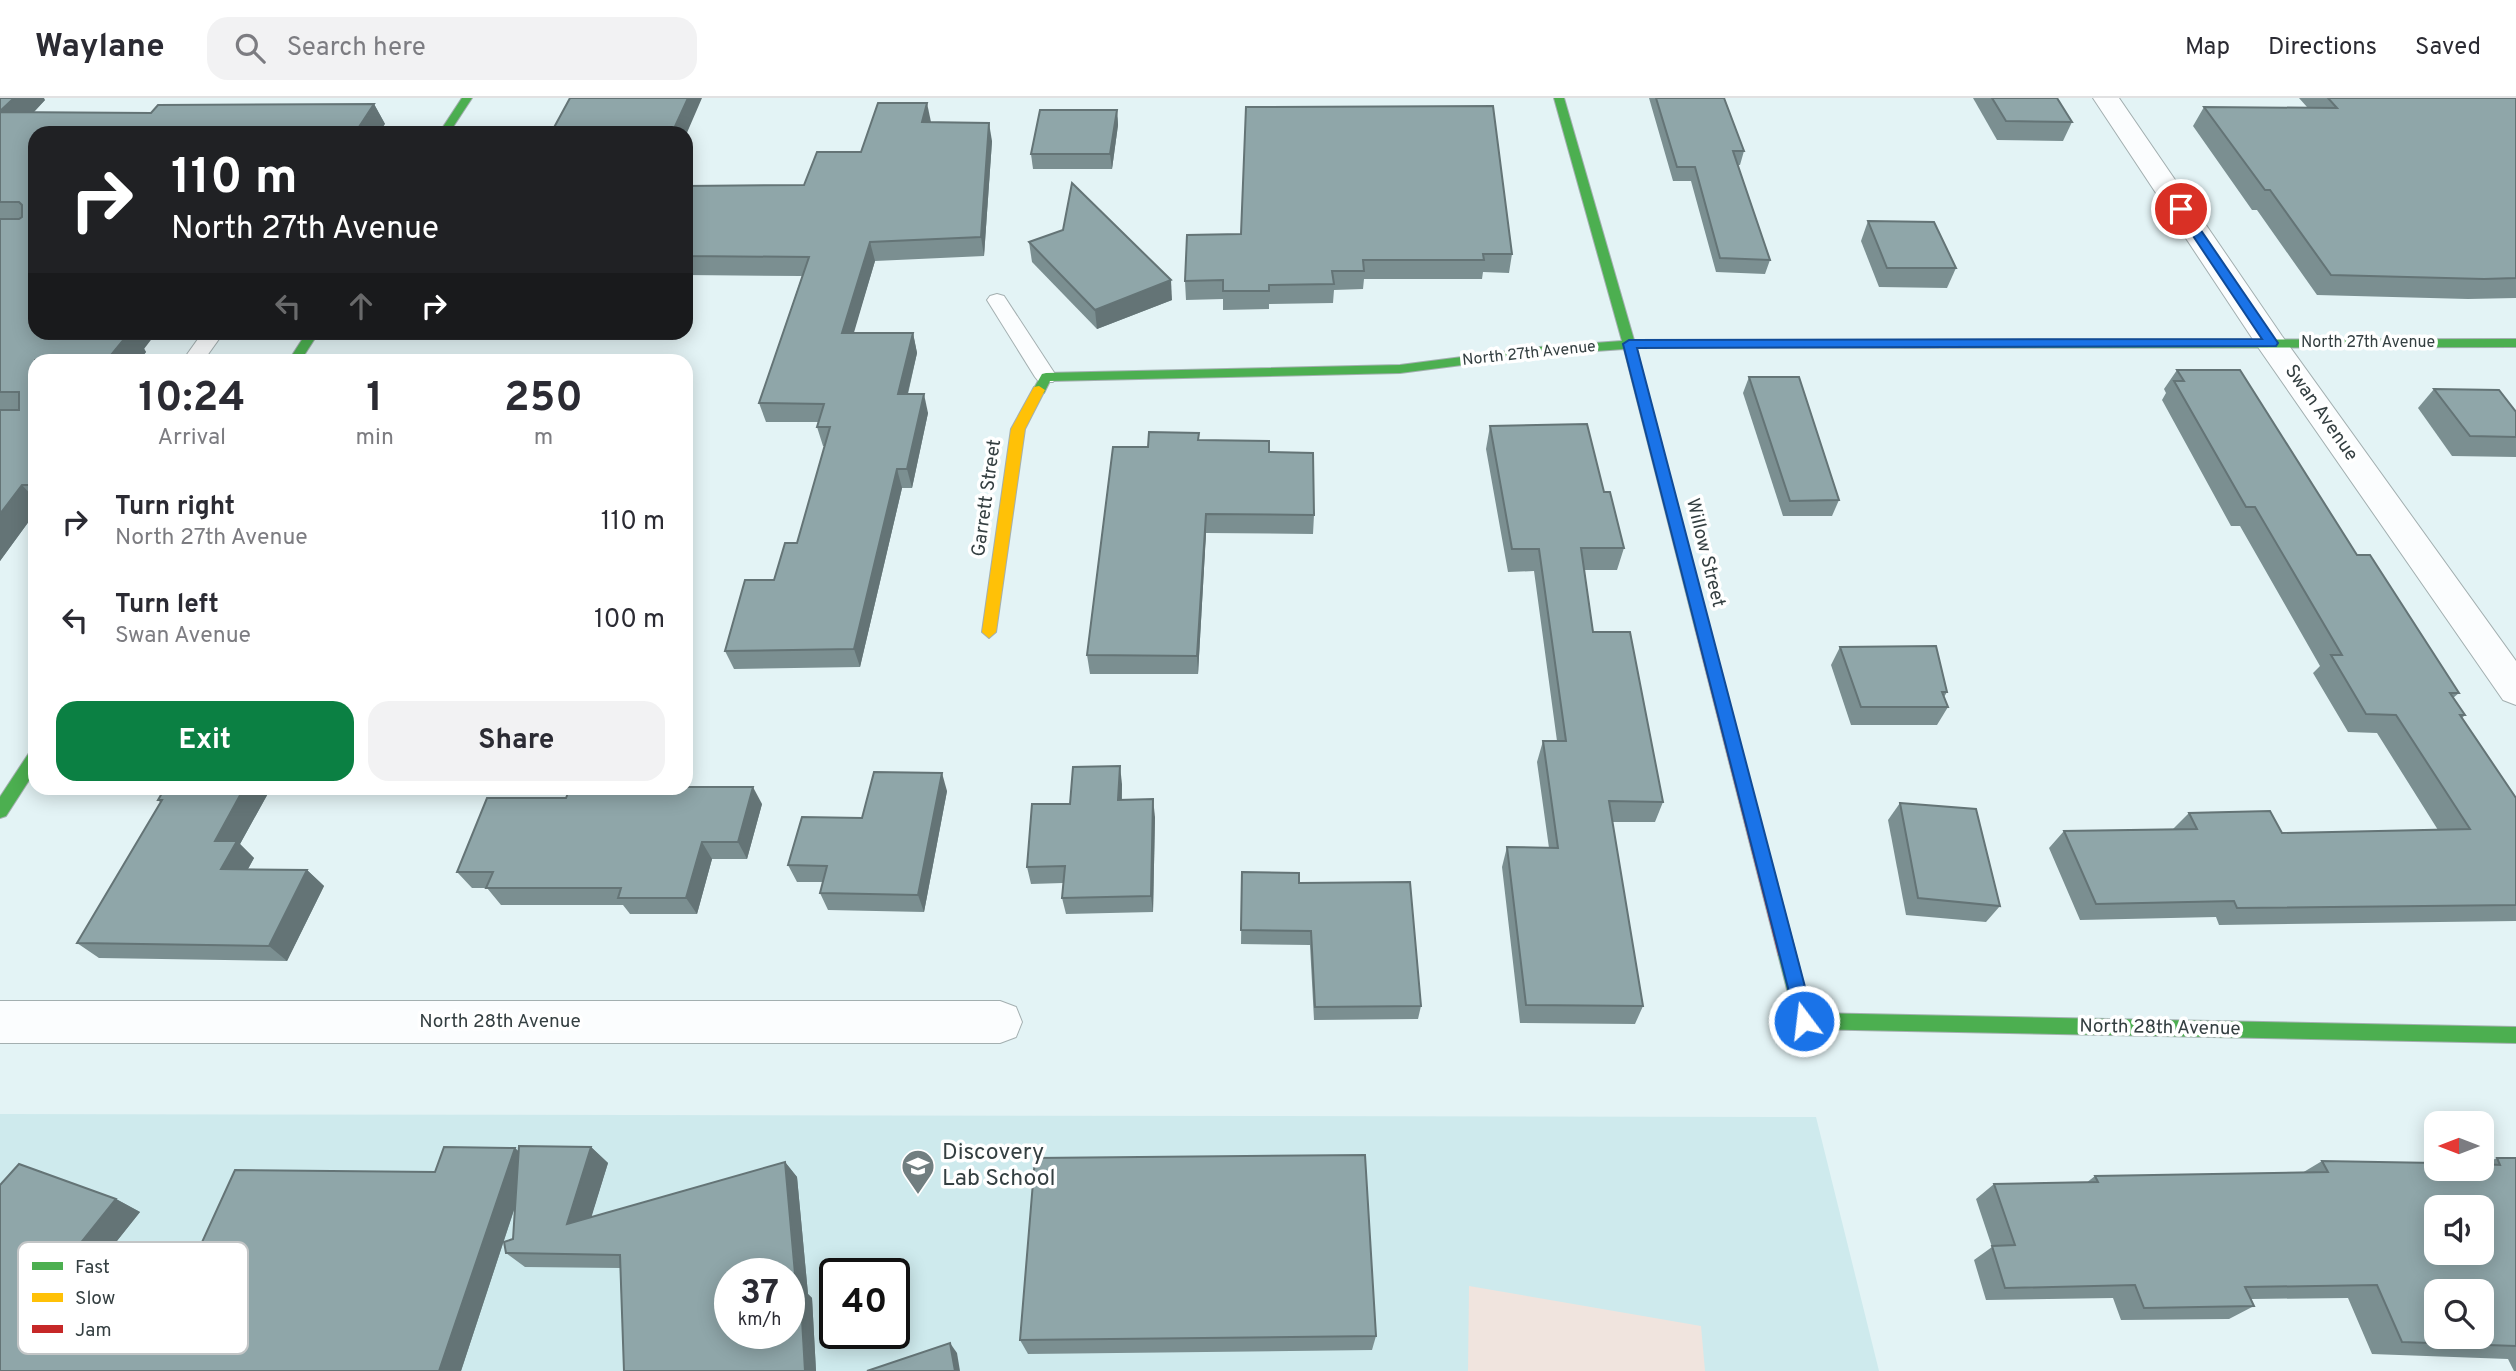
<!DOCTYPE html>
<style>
body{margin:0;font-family:Overpass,sans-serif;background:#f2f2f3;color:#2b2b33;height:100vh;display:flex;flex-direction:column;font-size:26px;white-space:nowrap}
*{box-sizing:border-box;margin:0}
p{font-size:23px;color:#7c7c81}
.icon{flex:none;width:38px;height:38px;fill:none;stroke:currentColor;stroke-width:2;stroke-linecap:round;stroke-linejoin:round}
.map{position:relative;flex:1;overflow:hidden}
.sheet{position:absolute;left:28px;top:256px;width:665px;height:441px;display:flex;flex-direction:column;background:#fff;border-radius:21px;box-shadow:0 4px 18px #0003}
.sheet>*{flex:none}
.guide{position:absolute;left:28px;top:28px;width:665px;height:214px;border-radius:21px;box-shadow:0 4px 18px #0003;background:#202124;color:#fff;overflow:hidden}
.needle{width:46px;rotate:270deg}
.fabs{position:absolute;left:2424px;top:1013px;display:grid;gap:14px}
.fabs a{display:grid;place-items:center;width:70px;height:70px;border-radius:14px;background:#fff;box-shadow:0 4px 18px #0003;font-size:35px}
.speed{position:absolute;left:714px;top:1160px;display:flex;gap:14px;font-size:35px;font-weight:700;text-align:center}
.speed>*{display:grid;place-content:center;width:91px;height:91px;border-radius:50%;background:#fff;box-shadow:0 4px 18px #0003;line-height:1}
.speed small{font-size:18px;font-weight:400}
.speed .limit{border:4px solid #111;border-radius:10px;background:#fff;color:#111}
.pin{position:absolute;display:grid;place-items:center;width:60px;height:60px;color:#fff;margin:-30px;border:4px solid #fff;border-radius:50%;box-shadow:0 2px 7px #0007}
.me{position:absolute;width:77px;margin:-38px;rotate:345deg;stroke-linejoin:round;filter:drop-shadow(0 0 5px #0008)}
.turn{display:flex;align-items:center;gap:24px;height:147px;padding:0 28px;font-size:32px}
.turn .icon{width:91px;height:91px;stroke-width:2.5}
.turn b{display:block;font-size:49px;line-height:60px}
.lanes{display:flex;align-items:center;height:66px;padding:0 28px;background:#0003;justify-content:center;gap:35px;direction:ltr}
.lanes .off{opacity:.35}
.eta{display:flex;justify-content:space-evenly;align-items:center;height:119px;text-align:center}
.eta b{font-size:42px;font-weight:700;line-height:49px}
.cta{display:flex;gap:14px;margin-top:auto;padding:14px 28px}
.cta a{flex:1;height:80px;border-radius:21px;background:#0b8043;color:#fff;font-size:28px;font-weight:700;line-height:80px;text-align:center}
.cta a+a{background:#f2f2f3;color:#2b2b33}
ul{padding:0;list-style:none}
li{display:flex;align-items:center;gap:21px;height:98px;padding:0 28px}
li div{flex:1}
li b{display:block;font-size:26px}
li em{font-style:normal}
header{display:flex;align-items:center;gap:42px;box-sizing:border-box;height:98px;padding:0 35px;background:#fff;border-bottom:2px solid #e1e1e2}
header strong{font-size:33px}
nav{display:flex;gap:38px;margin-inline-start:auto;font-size:24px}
.search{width:490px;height:63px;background:#f2f2f3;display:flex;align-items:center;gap:18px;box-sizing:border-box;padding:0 24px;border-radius:21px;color:#7c7c81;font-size:26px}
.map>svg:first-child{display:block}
.built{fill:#ceeaed;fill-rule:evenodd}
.green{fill:#f0e4de}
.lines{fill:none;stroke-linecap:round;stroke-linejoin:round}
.lane-casing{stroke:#a3afb0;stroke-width:2}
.street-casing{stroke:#a3afb0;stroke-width:2}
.fast-casing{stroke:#a3afb0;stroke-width:2}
.slow-casing{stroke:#a3afb0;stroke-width:2}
.jam-casing{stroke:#a3afb0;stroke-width:2}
.lane{fill:#fbfdfe;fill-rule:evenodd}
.street{fill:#fbfdfe;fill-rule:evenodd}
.fast{fill:#4caf50;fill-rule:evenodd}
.slow{fill:#ffc107;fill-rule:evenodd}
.jam{fill:#c62828;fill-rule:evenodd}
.wall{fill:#7b8f91}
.shaded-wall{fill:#647476}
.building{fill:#8fa6a9;stroke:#647476;stroke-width:2;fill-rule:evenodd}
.route{fill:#1a73e8;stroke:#114b97;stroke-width:2}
.labels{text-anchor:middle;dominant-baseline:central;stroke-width:7;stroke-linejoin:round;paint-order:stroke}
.far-street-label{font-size:16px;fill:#343f41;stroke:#fff}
.street-label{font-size:19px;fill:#343f41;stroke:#fff}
.near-poi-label{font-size:23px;fill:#343f41;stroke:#fff;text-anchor:start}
.key{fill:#fff;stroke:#c2c5c6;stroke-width:2}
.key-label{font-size:19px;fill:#343f41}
</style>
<header>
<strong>Waylane</strong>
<div class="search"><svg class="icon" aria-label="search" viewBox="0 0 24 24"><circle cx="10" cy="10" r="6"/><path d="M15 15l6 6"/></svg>Search here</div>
<nav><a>Map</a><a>Directions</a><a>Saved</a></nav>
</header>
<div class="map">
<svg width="2516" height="1273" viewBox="0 0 2516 1273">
<rect width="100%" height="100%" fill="#e3f3f5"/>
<path class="built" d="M0,1016L1816,1019L1879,1273H0ZM730,1176H789V1236H730ZM835,1176H894V1236H835Z"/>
<path class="green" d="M1469,1188L1701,1228L1705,1273H1468Z"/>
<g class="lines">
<defs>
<g id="lane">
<path d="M997,196L1004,198L1057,279L1053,284H1039L1035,279L987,202L990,198Z"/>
<path d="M203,234H224L204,262H183Z"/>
</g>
<g id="street">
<path d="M2093,0H2119L2282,238L2516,563V607L2503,602L2260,252Z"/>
<path d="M0,903H1000L1016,909L1022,924L1016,939L1000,945H0Z"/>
</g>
<g id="fast">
<path d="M462,0H472L449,35H439Z"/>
<path d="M1554,0H1564L1634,242L1640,246L1636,249L1709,530L1707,534L1702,536L1695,530L1624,251L1539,257L1400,275L1050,283L1044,295L1039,296L1033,292L1042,276L1046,275L1400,267L1539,249L1622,243Z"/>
<path d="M307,234H319L301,262H289Z"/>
<path d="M2516,241V249L1914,250L1908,246L1914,242Z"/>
<path d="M35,654V673L6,718L0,720V699L29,655Z"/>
<path d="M1787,848L1793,850L1796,856L1811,915L2516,929V945L1804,931L1798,929L1795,923L1778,856L1781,850Z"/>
</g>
<g id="slow">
<path d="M1634,242H1914L1920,246L1914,250L1630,249V243Z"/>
<path d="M1039,288L1045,292L1025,331L996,534L989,540L982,534L1011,331L1034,289Z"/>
</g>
<path id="jam" d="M1702,524L1709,530L1796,856L1793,862L1787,864L1781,862L1778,856L1695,530Z"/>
</defs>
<use href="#lane" class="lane-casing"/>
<use href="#street" class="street-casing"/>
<use href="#fast" class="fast-casing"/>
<use href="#slow" class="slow-casing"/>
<use href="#jam" class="jam-casing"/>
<use href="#lane" class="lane"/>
<use href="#street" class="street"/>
<use href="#fast" class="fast"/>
<use href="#slow" class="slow"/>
<use href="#jam" class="jam"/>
</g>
<g class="wall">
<path d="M0,0L45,2L34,14L151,15L374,6L385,26L35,35L146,254L140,262H35V415L0,463Z"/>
<path d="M1649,0H1724L1744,53L1740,67H1738L1770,162L1765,176L1716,174L1691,83H1673Z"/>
<path d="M1973,0H2057L2072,24L2063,43L1997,42Z"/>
<path d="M2299,0H2516V200L2468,201L2317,197L2257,112H2252L2193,28L2204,9H2307Z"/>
<path d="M1117,12L1118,27L1112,71H1033L1031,56Z"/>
<path d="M931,24L992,43L984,158L875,163L853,235H913L917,255L908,296L928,315L912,390H902L860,569L734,571L725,553L774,482L797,445L825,348H823L817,329L818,324H766L759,305L802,178L686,177V88L804,87L861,54Z"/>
<path d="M1868,123L1956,170L1947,190L1879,189L1861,143Z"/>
<path d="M1187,137L1512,156L1509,175L1483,174L1482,181H1364L1363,191L1334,192L1333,205L1269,206V211L1223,212V201L1186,202L1185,183Z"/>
<path d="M1029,144L1172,202L1097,231L1032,164Z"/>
<path d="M2177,272L2357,457L2459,595L2453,600L2465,617L2462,620L2516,700V823L2219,827L2216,819L2080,822L2049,750L2064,733L2173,731L2189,715L2282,735L2438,732L2377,635L2348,634L2313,575L2320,568L2240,428H2231L2162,302L2166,295L2164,291Z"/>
<path d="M1749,279L1839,402L1832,418H1783L1743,295Z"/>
<path d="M2434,291L2516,314V359L2452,358L2418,310Z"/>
<path d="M1490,328L1604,394L1624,450L1617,472H1584L1593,534L1663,704L1655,724H1612L1643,908L1635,926L1520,925L1502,769L1507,749L1549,750L1537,664L1543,643H1557L1534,473L1508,474L1486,351Z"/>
<path d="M1199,335V342L1269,354L1314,417L1313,436L1206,435L1198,576H1090L1087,557L1148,349Z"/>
<path d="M1840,549L1947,594L1944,599L1948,609L1937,627H1851L1831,567Z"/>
<path d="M1122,686V702L1155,719L1153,814L1066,816L1062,800L1063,785L1031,786L1027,769L1070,706Z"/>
<path d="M165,690H271L240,746L254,760L248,771L307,772L324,788L287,863L99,860L77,845L161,705L158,702Z"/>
<path d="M947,693L924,814L828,812L820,795L823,784H797L788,767L862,720Z"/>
<path d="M1900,705L2000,808L1986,824L1906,817L1888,722Z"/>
<path d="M762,706L747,761H712L697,816H630L623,807H501L487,790H472L457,774Z"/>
<path d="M1242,774L1421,908L1418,921L1314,922L1310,847L1241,846Z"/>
<path d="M591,1049L608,1065L591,1119L785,1064L797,1079L808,1196L812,1200L816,1273H624L620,1170L525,1169L506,1155L513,1141L515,1109L461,1273H0L116,1101L140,1114L82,1187L182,1188L435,1074L519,1054Z"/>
<path d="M2497,1060H2516V1273H2514L2508,1261L2372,1256L2348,1200L2251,1201L2254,1208L2229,1221L2121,1222L2113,1200L1986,1202L1974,1162L1992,1149L1976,1101L1994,1086L2086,1085L2095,1078L2302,1075L2322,1063L2484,1066Z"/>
<path d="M1376,1238L1372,1252L1028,1256L1020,1242Z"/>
</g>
<g class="shaded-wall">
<path d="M14,0H44L45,2L15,34L0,14Z"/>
<path d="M688,0H702L686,37V35H672Z"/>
<path d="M927,5L931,24H922Z"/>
<path d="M374,6L385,26L379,35H355Z"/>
<path d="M1117,12L1118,27L1112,71L1110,56Z"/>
<path d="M989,25L992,43L984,158L981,139Z"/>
<path d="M870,144L875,163L848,255L842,235Z"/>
<path d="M1171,182L1172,202L1097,231L1095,212Z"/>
<path d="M126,234H157L144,251L146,254L140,262H107Z"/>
<path d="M913,235L917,255L903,315L898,296Z"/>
<path d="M924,296L928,315L912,390L907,371Z"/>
<path d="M897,371L902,390L860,569L854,551Z"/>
<path d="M22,387L35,401V415L0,463V416Z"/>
<path d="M1206,416V435L1198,576L1197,558Z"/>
<path d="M1120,668L1122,686L1121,719L1118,702Z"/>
<path d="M942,675L947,693L924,814L918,797Z"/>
<path d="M753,689L762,706L747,761L738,744Z"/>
<path d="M244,690H271L240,746L254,760L239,787L221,771L215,743Z"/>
<path d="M1153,701L1155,719L1153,814L1151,798Z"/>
<path d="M702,744L712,761L697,816L686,800Z"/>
<path d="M307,772L324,788L287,863L269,848Z"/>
<path d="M591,1049L608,1065L585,1140L567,1126Z"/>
<path d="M515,1050L530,1063L461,1273H439Z"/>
<path d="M785,1064L797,1079L808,1196L812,1200L816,1273H805Z"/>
<path d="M116,1101L140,1114L73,1198L47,1187Z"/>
<path d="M950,1245L957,1255L960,1273H955Z"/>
</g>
<g class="building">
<path d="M0,0H14L0,13Z"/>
<path d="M570,0H688L672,35H551Z"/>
<path d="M1656,0H1724L1744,53H1733L1770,162L1720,160L1695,69H1677Z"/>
<path d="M1992,0H2057L2072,24L2006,23Z"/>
<path d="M2328,0H2516V180L2484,181L2331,177L2270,92H2265L2204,9L2337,10Z"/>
<path d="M878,5H927L922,24L989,25L981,139L870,144L842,235H913L898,296H924L907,371H897L854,551L725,553L745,482H774L785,445H797L830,329H817L824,306L759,305L809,159L686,158V88L804,87L817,54H861Z"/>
<path d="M374,6L355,35H35V234H130L107,262H35V387H22L0,416V312H19V294H0V121H19L22,119V107L19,104H0V14L151,15L158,7Z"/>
<path d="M1493,8L1512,156H1483L1484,162H1363L1364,173H1332L1334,186L1269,187V193H1223V182L1185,183L1187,137L1241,136L1246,9Z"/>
<path d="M1040,12H1117L1110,56H1031Z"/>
<path d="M1072,85L1171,182L1095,212L1029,144L1063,132Z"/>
<path d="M1868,123L1934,124L1956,170H1887Z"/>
<path d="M2177,272H2240L2357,457H2370L2459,595H2450L2465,617H2460L2516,700V807L2237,810L2234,803L2096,806L2064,733L2197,731L2189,715L2270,713L2282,735L2470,731L2396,617L2366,616L2331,557H2342L2255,409H2246L2174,283H2184Z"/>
<path d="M1749,279H1799L1839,402L1790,403Z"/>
<path d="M2434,291L2499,292L2516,314V339L2470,338Z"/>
<path d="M1587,326L1604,394H1610L1624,450H1581L1593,534H1630L1663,704L1609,703L1643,908L1526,907L1507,749L1558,750L1543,643H1566L1539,451H1512L1490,328Z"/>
<path d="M1149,334L1199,335L1198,342L1269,343V354L1313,355L1314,417L1206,416L1197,558L1087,557L1113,349H1148Z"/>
<path d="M1936,548L1947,594H1942L1948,609H1861L1840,549Z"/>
<path d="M1120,668L1118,702L1153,701L1151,798L1062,800L1065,768L1027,769L1032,706H1070L1073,669Z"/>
<path d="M874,674L942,675L918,797L820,795L827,768L788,767L802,719L862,720Z"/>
<path d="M686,689H753L738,744H702L686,800H618L621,790H486L493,774H457L487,700H566L570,690H686Z"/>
<path d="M165,690H244L215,743H237L221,771L307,772L269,848L77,845L162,702H158Z"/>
<path d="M1900,705L1976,711L2000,808L1918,800Z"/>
<path d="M1242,774L1299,775V785L1410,784L1421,908L1315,909L1311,833L1241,832Z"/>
<path d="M519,1048L591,1049L567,1126L785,1064L796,1187H800L805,1273H624L620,1157L506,1155L504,1144L513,1141ZM730,1176H789V1236H730Z"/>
<path d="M444,1049L515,1050L439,1273H0V1087L19,1066L116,1101L47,1187L182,1188L235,1072L435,1074Z"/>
<path d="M1365,1057L1376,1238L1020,1242L1035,1060Z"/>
<path d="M2497,1060H2516V1248L2402,1244L2377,1187L2245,1189L2254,1208L2144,1210L2135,1187L2005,1190L1992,1148L2015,1147L1994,1086L2098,1084L2095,1078L2328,1074L2322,1063L2436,1065V1071H2482V1066L2500,1067ZM2436,1110H2482V1155H2436ZM2436,1194H2482V1239H2436Z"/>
<path d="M950,1245L955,1273H867Z"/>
</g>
<path class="route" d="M2177,109H2185L2278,245L2276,248L1637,250L1814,923L1811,929L1804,931L1798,929L1623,246L1629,242L2262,241L2175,111Z"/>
<defs>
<symbol id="school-pin" viewBox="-11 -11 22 30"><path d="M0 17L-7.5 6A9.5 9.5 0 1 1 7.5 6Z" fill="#717e80" stroke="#fff"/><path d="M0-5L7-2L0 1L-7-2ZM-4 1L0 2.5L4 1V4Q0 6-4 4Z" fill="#fff"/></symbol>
</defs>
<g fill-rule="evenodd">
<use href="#school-pin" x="899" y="1049" width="38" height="52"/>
</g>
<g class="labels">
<g class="far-street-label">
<text x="2368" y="245">North 27th Avenue</text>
<text transform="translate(1529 256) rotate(-6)">North 27th Avenue</text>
</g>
<g class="street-label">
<text transform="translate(2321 315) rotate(55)">Swan Avenue</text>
<text transform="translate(987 400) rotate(-82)">Garrett Street</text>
<text transform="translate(1705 455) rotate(76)">Willow Street</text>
<text x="500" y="924">North 28th Avenue</text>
<text transform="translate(2160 930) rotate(1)">North 28th Avenue</text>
</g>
<g class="near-poi-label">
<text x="942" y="1055">Discovery<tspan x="942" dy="26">Lab School</tspan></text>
</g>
</g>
<rect x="18" y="1144" width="230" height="112" rx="10" class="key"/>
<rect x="32" y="1164" width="31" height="8" fill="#4caf50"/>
<rect x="32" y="1195" width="31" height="9" fill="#ffc107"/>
<rect x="32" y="1227" width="31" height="8" fill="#c62828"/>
<g class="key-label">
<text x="75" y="1175">Fast</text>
<text x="75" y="1206">Slow</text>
<text x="75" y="1238">Jam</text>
</g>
</svg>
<div class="fabs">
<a><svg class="needle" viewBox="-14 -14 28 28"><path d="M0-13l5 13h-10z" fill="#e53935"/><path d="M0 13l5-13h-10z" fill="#7c7c81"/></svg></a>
<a><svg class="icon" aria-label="sound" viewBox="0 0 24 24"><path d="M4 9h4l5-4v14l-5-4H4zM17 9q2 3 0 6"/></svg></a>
<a><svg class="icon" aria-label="search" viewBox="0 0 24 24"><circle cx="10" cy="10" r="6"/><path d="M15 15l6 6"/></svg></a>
</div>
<div class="speed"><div>37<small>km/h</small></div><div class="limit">40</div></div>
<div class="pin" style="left:2181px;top:111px;background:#d93025"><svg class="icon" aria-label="arrive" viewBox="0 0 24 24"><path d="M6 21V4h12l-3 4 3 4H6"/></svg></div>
<svg class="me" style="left:1804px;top:923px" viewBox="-20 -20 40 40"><circle r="17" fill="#1a73e8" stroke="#fff" stroke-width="3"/><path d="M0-11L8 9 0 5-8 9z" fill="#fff"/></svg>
<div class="guide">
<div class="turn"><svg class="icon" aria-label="right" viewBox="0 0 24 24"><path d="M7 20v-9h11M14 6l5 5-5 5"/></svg><div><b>110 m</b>North 27th Avenue</div></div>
<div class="lanes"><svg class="icon off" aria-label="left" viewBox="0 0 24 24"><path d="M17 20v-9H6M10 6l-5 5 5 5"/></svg><svg class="icon off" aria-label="ahead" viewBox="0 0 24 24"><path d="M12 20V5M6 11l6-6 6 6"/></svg><svg class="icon" aria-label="right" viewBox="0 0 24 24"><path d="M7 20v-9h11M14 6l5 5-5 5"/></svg></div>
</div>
<section class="sheet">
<div class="eta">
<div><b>10:24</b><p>Arrival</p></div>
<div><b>1</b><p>min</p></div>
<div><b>250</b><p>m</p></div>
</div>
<ul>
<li><svg class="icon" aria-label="right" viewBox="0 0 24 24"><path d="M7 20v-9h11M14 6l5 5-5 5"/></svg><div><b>Turn right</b><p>North 27th Avenue</p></div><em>110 m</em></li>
<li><svg class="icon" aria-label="left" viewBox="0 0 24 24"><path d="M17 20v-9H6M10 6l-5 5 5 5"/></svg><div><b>Turn left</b><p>Swan Avenue</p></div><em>100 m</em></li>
</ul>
<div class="cta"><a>Exit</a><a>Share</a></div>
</section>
</div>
